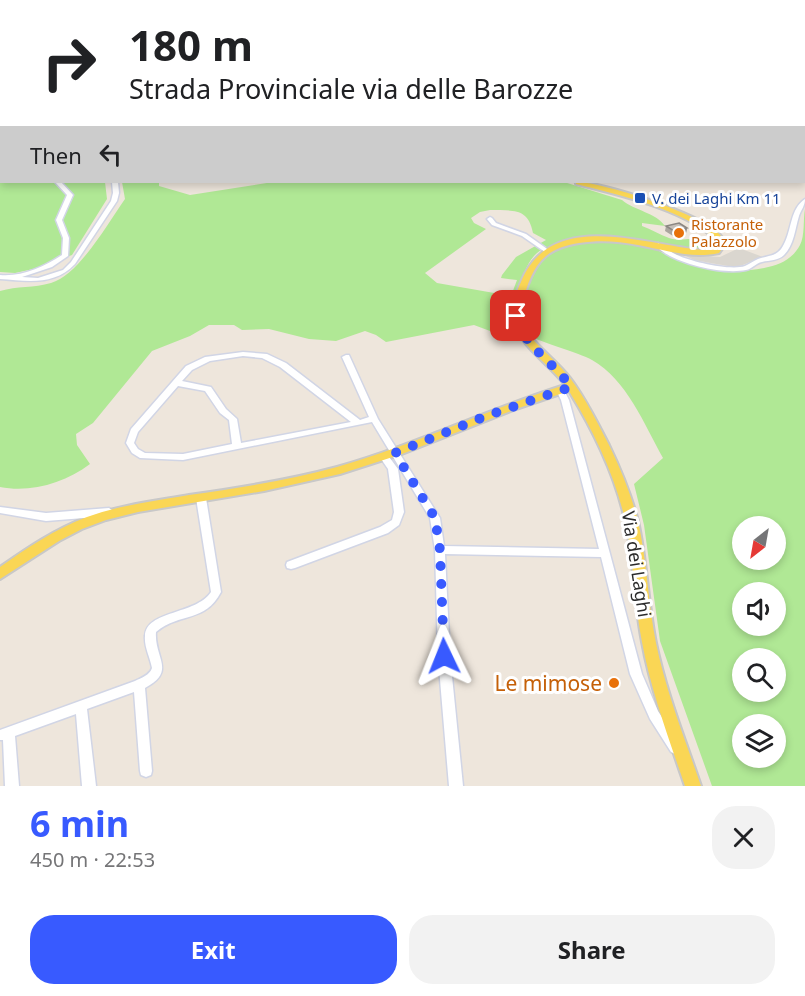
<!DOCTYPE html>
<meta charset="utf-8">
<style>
body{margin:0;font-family:"Noto Sans",sans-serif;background:#f2f2f2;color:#202124;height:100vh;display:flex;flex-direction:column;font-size:22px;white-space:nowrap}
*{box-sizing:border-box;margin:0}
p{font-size:20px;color:#757577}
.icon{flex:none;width:33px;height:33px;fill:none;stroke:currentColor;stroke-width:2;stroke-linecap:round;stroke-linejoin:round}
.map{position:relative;height:786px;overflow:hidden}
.panel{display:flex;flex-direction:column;background:#fff;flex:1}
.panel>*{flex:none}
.hud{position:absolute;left:0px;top:0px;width:806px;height:183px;box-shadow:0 3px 9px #0003;background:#fff;color:#202124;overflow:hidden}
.needle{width:39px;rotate:211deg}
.controls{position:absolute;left:732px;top:516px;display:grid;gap:12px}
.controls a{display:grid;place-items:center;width:54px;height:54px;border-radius:50%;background:#fff;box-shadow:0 3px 9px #0003;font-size:30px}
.pin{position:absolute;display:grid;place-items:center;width:51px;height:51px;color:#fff;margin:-26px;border-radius:12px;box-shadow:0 3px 9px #0006}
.me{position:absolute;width:66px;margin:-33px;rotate:358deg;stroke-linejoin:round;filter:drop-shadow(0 0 4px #0008)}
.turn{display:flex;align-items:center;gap:21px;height:126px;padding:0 30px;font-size:27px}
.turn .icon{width:78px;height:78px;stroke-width:2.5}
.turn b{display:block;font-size:42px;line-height:51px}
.then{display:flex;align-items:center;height:57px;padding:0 30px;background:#0003;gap:12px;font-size:22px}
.round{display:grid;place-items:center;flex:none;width:63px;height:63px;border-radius:24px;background:#f2f2f2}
.summary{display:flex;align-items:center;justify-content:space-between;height:102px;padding:0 30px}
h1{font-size:36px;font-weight:700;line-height:45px;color:#385aff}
.button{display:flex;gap:12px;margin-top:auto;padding:12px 30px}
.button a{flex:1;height:69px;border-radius:24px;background:#385aff;color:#fff;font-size:24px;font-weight:700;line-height:69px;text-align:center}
.button a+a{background:#f2f2f2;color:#202124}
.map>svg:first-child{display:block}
.green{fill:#b0e895;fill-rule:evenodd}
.plaza{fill:#dad6cf}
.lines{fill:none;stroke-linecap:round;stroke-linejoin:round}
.minor-casing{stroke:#d1d5e5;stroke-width:3}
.major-casing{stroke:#c8c8c8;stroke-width:4}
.minor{fill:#fff;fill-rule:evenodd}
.major{fill:#fad655;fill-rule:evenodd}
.wall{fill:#aaa59f}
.shaded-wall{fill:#8b8682}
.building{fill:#c6c0b9;stroke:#8b8682;stroke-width:1.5}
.route{stroke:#385aff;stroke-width:10;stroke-dasharray:0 18}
.transit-dot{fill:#1a4fb4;stroke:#fff;stroke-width:2}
.food-dot{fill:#e8710a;stroke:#fff;stroke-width:2}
.labels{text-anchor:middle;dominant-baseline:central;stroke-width:6;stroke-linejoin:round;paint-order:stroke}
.far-transit-label{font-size:15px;fill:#164399;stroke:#fff;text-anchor:start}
.far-food-label{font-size:15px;fill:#c56008;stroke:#fff;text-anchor:start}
.street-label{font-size:18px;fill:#2b2b2b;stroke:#fff}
.near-food-label{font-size:21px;fill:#c56008;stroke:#fff;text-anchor:end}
</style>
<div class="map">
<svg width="805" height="786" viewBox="0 0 805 786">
<rect width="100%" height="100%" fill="#eee6dc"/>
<g class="green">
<path d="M0,0H299L301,1L2,2V182H105L107,199L72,255L38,268L15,273L0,272Z"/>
<path d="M620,0H805V154L804,2H610Z"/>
<path d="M122,182H159V186L190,195L273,182H564L622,200C635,211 655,212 665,226L642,223V226C651,229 660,235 669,238C683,243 692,234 706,243L700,251C650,248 615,226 562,242C552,245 541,248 534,256C526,265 522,279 518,289C514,297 506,306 504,314C503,321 507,327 505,336L498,338L490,331L474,325L386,342L376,335L365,331L336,341L309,339L269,329L242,330L234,325H209L190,336L152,351L93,423L76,434L77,445L90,464C65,483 31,493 0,487V291C17,286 34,288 51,283C79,275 108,223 125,199ZM490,210C513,211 528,207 533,233L546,240L516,257L502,275L501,278L517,280L511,296L437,283L425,273L486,229L474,223L471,218L480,212Z"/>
<path d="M805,209V786H712L660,641L644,525L634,484L663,458C644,424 627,380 592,360C580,353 533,340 529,335C509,314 533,261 557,250C573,242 601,237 619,240C674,249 703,280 764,268C779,265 792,260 800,245C805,236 803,219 805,209ZM742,526H776V560H742ZM742,592H776V626H742ZM742,658H776V692H742ZM742,724H776V758H742Z"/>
</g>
<path class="plaza" d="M739,248L763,257L740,266H728L694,260L684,255L720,257Z"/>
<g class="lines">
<defs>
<g id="minor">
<path d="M611,0H618L614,2H605Z"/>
<rect x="0" y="66" width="2" height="2"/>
<path d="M0,141H2V144L0,145Z"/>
<path d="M0,152L2,153V156H0Z"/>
<path d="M55,182H61L73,195L62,220L69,238L68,256L52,267L22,277L38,278L63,270L71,262L111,201L113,193L112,182H118L119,193L117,201L75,264C54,286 28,281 0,279V275C21,277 44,267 62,255L63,238L56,220L67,195Z"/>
<path d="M805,199C805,206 801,210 799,216C795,229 794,245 784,255C778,261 770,260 762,262C756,263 752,269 746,270C722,275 671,263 655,245L658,243C665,247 670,252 677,255C692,262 731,271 745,266C750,264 753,261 758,259C769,255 778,257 784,244C792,229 790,209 805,199Z"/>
<path d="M490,217L492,218L496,223L526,234L550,251L547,253L545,252L522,236L492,225L487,219Z"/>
<path d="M243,352L267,354L286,363L360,420L369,417L342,357L346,355H349L378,419L440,518L444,546L599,549L561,400L556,390L560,387L563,388L569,400L642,674L658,711L679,744L681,748L679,752L675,754L671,752L650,719L630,674L601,557L445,554L450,656L463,786H449L438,656L435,550L430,518L372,422L183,460L140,458L132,453L126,443L131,429L186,366L205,357ZM243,356L262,358L280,367L351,422L241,443L237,419L226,409L211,387L182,381L192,370L210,361ZM178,386L205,391L220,413L229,420L232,444L183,454L145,453L138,449L134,443L138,432Z"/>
<path d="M384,453L387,454L398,469L404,512L399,525L388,533L295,568L291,569L287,568L286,565L287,562L380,527L392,520L394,512L388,469L379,456L381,454Z"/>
<path d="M201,495L204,496L206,498L221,592C205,623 180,612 156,632C154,658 177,671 145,688L152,771L151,775L146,777L141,775L140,771L134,692L87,709L96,786H82L76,714L15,736L19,786H5L3,740H0V730L135,681C141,678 150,675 152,668C150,657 144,647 145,636C146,610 196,615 211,592L196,498L198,496Z"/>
<path d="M0,507L46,513L109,508L112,510L114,512L112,514L109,516L46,521L0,513Z"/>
</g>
<g id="major">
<path d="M300,0H305L306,2H301Z"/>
<path d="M576,182C603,182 697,213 717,232C721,235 723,239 726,243L719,253C692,259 665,250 638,245C618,241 599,240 579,243C567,245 555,248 546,256C536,264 531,276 527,287C510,337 545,345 570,378C586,399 597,422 609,445C621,470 631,494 638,521C647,561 648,603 656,643C666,692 685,739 701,786H685C669,739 651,691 642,642C634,602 634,560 625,520C615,475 593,430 569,391L516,409L402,454L340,474L264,491L138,512L106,520L82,529L59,541L0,579V567C27,548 55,529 87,517C120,505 155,501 189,495C239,488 289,480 337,467C415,445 488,409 565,385C551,366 528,352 517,330C510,314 514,297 521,282C551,208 644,245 702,250L713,249L718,243C692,211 616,194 576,184Z"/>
</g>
</defs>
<use href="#minor" class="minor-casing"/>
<use href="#major" class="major-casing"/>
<use href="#minor" class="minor"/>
<use href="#major" class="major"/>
</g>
<path class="wall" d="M666,226L687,228L686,233L673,236L665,231Z"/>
<path class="shaded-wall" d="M687,228L686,233L673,236L674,231Z"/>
<path class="building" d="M679,223L687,228L674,231L666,226Z"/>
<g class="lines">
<path class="route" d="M444,656L440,550L435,518L395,453L486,416L571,387C555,364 521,343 516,316"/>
</g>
<rect class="transit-dot" x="634" y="192" width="12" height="12" rx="3"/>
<g class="food-dot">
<circle cx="679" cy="233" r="6"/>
<circle cx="614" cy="683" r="6"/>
</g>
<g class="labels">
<g class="far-transit-label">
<text x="652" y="198">V. dei Laghi Km 11</text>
</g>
<g class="far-food-label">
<text x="691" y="224">Ristorante<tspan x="691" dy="17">Palazzolo</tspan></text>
</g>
<g class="street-label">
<text transform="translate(637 564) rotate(81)">Via dei Laghi</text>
</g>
<g class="near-food-label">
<text x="602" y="683">Le mimose</text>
</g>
</g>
</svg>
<div class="controls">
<a><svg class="needle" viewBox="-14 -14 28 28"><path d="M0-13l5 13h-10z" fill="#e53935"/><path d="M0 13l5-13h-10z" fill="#757577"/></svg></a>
<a><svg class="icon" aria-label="sound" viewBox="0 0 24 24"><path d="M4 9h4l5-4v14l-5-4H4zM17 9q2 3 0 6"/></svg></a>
<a><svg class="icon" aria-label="search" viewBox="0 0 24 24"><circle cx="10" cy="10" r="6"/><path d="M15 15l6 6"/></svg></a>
<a><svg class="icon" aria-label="layers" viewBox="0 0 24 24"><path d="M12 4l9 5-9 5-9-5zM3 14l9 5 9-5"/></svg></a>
</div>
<div class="pin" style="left:516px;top:316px;background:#d93025"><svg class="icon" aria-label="arrive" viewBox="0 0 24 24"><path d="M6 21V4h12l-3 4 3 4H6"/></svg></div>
<svg class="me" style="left:444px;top:656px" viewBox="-20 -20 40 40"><path d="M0-17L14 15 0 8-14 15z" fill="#385aff" stroke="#fff" stroke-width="4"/></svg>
<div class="hud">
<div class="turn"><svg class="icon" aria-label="right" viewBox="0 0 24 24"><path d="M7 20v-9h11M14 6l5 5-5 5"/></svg><div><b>180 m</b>Strada Provinciale via delle Barozze</div></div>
<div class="then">Then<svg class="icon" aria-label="left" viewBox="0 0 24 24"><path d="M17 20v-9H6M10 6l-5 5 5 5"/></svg></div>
</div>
</div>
<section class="panel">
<div class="summary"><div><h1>6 min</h1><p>450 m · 22:53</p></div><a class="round"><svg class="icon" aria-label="close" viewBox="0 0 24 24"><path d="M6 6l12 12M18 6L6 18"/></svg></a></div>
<div class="button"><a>Exit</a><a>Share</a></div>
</section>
